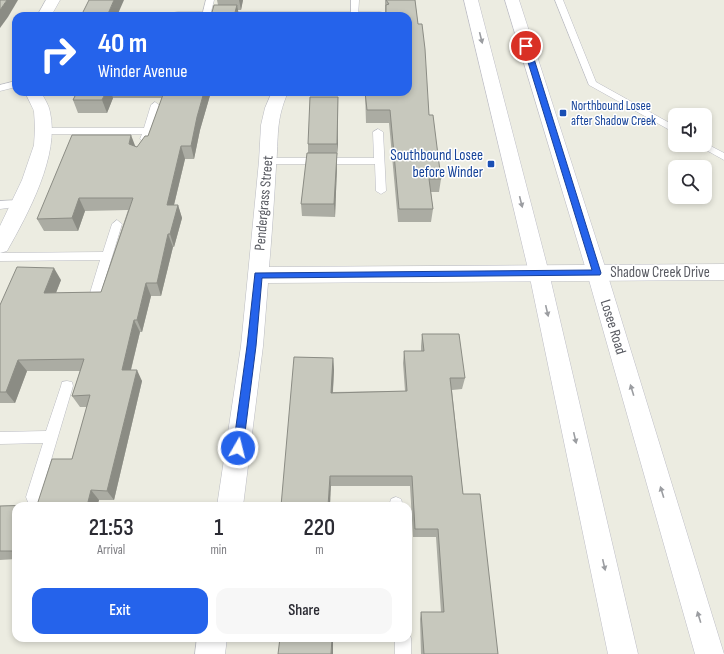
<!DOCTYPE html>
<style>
body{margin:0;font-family:"Sofia Sans Condensed",sans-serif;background:#f7f7f7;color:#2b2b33;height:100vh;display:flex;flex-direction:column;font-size:15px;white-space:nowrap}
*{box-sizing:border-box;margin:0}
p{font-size:13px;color:#7c7c81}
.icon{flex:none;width:22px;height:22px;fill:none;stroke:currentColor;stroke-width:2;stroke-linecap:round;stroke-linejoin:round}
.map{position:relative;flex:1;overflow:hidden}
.sheet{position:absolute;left:12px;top:502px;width:400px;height:140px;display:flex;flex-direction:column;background:#fff;border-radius:12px;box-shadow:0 2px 6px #0003}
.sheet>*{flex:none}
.banner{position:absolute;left:12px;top:12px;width:400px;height:84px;border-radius:12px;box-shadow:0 2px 6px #0003;background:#2563eb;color:#fff;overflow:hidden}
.buttons{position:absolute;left:668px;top:108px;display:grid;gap:8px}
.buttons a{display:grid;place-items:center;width:44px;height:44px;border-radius:8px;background:#fff;box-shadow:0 2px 6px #0003;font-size:20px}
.pin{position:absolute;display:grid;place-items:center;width:34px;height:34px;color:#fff;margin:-17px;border:2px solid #fff;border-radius:50%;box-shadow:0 1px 4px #0007}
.me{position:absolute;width:44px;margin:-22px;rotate:8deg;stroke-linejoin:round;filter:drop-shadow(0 0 3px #0008)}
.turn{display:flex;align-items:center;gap:14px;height:84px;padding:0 20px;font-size:18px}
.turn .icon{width:52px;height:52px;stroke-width:2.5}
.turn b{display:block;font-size:28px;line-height:34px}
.eta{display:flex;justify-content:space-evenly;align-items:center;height:68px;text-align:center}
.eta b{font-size:24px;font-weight:600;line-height:28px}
.action{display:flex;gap:8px;margin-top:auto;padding:8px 20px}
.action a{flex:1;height:46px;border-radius:12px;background:#2563eb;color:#fff;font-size:16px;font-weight:600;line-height:46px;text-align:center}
.action a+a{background:#f7f7f7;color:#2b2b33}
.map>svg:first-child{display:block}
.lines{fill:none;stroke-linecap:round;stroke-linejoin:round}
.service-casing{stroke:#bbbcc3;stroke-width:1}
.minor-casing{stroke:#bbbcc3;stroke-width:1}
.secondary-casing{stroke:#bebec7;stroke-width:1}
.service{fill:#fff;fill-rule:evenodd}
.minor{fill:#fff;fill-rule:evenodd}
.secondary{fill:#fff;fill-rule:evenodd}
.wall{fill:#abaca3}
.shaded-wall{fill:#8b8c84}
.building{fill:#c7c8bd;stroke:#8b8c84}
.oneway{fill:#9b9da1}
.route{fill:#2563eb;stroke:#184099}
.transit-dot{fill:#1a4fb4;stroke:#fff;stroke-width:1.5}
.labels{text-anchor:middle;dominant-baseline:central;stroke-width:3;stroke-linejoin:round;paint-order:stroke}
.far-transit-label{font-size:13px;fill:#164399;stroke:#fff;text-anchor:start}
.transit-label{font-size:15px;fill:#164399;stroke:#fff;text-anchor:end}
.street-label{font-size:15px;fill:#595b62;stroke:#fff}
</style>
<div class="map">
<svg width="724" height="654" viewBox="0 0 724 654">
<rect width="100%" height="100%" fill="#ecece1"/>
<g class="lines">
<defs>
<g id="service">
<path d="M206,0H214L210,16H202Z"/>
<path d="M351,0H359L358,16L351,15Z"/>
<path d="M555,0H563L596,82L675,126V133L589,85Z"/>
<path d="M16,81V87L0,91V85Z"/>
<path d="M155,102L159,105L150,139L145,142L140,139L142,134H44L39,131L44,128H144L151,105Z"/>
<path d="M378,129L383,132L386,191L381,194L376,191L375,164H268L263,161L268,158H374L373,132Z"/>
<path d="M705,143L724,153V160L697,145H705Z"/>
<path d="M19,200L24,204L23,206L0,209V201Z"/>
<path d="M117,220L122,224L100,296H92L90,293L100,260L0,261V253L103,252L112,224Z"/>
<path d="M67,381L72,382L73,386L40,497L38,502L33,504L28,502L26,497L43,443L0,444V432L46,431L61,386L62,382Z"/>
<path d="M396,497L401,499L403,506H389L391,499Z"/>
<path d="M408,632L411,638V654H395V638H408Z"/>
</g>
<g id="minor">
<path d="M46,0H60L51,16H37Z"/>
<path d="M178,12H380L385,13L387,16H171L173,13Z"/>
<path d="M25,92H41C44,98 49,105 50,112C60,155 28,214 7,251L0,253V226L22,180L34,145L35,128L34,111Z"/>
<path d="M272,92H288C275,122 279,136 276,167C274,200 272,234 269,267L724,264V280L268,283L263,346L243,506H217L241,346L259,161L261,125L265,108Z"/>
<path d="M197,638H227L225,654H195Z"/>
</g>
<g id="secondary">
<path d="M464,0H478L549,273L638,654H608L529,273Z"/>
<path d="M505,0H519L607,273L724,654H695L587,273Z"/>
</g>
</defs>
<use href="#service" class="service-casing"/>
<use href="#minor" class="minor-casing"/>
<use href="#secondary" class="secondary-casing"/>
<use href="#service" class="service"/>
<use href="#minor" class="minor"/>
<use href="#secondary" class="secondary"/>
</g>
<g class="wall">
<path d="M217,0H243L241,10H238L239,16H211L218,5Z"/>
<path d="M385,0H415L429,115L441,179L439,192H431L433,209L431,222H398L389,123H366L365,92H408L385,16Z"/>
<path d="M77,92H211L200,130L194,159H185L174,205H178L182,218L174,247H173L161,296H151L142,332H140L131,370L142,381L114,500H99L97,506H16V559L0,560V506L37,505L72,459L87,407H80L72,396L80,371H27L15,403H0V305L61,280L56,293L101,292L128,210L85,211L78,231H44L37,219L135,147H137L148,136L162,98H113L107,113H78L73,100Z"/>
<path d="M338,97V110L337,156V166L335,217L302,216L301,204L308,153V144Z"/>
<path d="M422,334L465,378L462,389L452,390L463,494L498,654H421L420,619L421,612H441L436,537H413L410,486H331L294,357L333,358L334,370L333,392L405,391L403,363L404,351H421V346Z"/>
</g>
<g class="shaded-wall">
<path d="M7,0H18L8,17L0,28V10Z"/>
<path d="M114,0H124L117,16H107Z"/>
<path d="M239,0H243L241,10Z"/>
<path d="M237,5L239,16H234Z"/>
<path d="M106,92H111L113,98L107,113L102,100Z"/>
<path d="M204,92H211L200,130L194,159L191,146L197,117Z"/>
<path d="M338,97V156L337,144Z"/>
<path d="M131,135L136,148L129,144Z"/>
<path d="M181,146L185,159L171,217L167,205Z"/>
<path d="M337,153V166L335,217L334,204Z"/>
<path d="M79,198L85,211L78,231L72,218Z"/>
<path d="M178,205L182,218L174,247L170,234Z"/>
<path d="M168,234L173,247L161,296L157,283Z"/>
<path d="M54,268L61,280L51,305L44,293Z"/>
<path d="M146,283L151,296L142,332L137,320Z"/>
<path d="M134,320L140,332L128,381L122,370Z"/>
<path d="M333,358L334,370L332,404L331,393Z"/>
<path d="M18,360L27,371L15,403L6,392Z"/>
<path d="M137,370L142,381L114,500L107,491Z"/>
<path d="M330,476L331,486L330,506H328Z"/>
<path d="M91,490L99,500L97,506H87Z"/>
<path d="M332,638H333V654H331Z"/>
</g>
<g class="building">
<path d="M0,0H7L0,10Z"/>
<path d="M89,0H114L107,16H81Z"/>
<path d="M386,0H415L418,24H422L425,49L429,115H433L441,179H429L433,209H399L390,110H367L365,92H408V16H386V5L389,4Z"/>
<path d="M214,5H237L234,16H211Z"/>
<path d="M77,92H106L102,100H73Z"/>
<path d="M164,92H204L197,117L191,146H181L167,205H178L170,234H168L157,283H146L137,320H134L122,370H137L107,491L91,490L87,506H16V551H0V506L37,505L52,459H72L90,395L72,396L84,359L18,360L6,392H0V305L17,267L54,268L44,293L101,292L133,198H79L72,218L37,219L72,135H131L129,144L137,147L145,136H148Z"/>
<path d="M310,97H338L337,144H308Z"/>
<path d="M307,153H337L334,204H301Z"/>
<path d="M422,334H459L465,378H450L463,494H480L498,654H424L421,612H444L438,529H415L412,476H330L328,506H281L294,357L333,358L331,393L407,391L404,351H424Z"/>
<path d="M280,638H332L331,654H278Z"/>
</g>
<defs><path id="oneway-solid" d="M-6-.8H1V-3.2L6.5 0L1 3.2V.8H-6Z"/></defs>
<g class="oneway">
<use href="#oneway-solid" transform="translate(481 38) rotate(76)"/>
<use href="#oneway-solid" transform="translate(521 202) rotate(76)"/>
<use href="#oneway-solid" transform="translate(547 311) rotate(77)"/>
<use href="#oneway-solid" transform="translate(632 390) rotate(-107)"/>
<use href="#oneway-solid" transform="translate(575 438) rotate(77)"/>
<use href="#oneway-solid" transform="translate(662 492) rotate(-107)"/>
<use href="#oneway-solid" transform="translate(604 565) rotate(77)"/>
<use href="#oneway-solid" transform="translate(699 617) rotate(-107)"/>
</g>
<path class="route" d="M526,44L530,46L601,273L600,275L262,278L256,346L243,448L242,451H234L233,448L247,346L255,273L592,270L523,46Z"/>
<g class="transit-dot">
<rect x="559" y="109" width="8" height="8" rx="2"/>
<rect x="487" y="160" width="8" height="8" rx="2"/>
</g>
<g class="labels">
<g class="far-transit-label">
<text x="571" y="106">Northbound Losee<tspan x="571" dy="15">after Shadow Creek</tspan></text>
</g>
<g class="transit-label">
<text x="483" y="155">Southbound Losee<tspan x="483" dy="17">before Winder</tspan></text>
</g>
<g class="street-label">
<text transform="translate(264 203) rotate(-85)">Pendergrass Street</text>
<text x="660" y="272">Shadow Creek Drive</text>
<text transform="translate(613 327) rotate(73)">Losee Road</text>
</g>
</g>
</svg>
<div class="buttons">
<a><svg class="icon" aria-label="sound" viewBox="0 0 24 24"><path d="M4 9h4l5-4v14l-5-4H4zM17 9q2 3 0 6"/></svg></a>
<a><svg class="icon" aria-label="search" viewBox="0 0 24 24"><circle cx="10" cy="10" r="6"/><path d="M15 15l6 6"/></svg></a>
</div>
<div class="pin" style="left:526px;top:46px;background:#d93025"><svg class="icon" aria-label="arrive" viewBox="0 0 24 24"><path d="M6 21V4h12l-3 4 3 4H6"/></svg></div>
<svg class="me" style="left:238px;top:448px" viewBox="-20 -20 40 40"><circle r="17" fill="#2563eb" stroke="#fff" stroke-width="3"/><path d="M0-11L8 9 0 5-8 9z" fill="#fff"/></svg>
<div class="banner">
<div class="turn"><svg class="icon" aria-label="right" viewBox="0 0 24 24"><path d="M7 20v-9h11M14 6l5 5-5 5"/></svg><div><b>40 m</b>Winder Avenue</div></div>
</div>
<section class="sheet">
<div class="eta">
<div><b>21:53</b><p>Arrival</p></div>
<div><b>1</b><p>min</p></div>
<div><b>220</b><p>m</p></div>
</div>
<div class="action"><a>Exit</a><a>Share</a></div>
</section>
</div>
